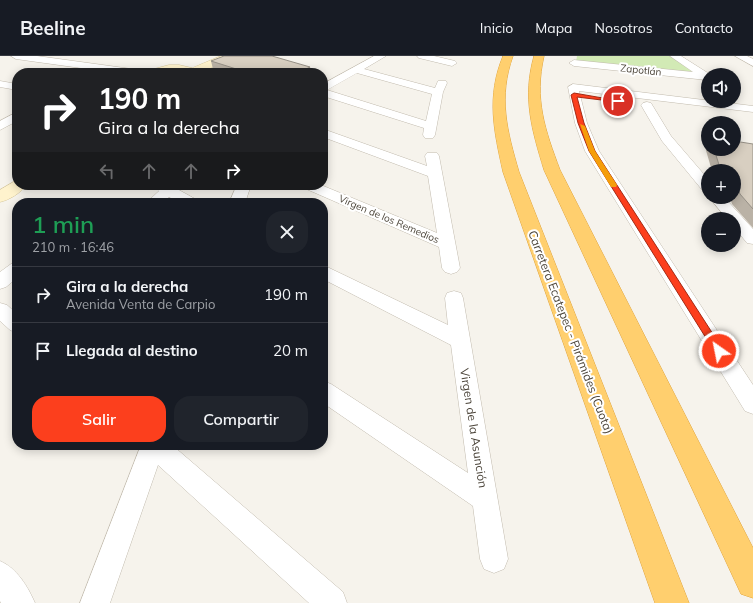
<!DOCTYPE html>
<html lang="es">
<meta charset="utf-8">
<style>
body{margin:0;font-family:Mulish,sans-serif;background:#20242c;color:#f1f3f6;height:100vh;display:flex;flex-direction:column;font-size:15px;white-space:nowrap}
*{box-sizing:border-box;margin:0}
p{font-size:13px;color:#9ea1a6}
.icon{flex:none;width:22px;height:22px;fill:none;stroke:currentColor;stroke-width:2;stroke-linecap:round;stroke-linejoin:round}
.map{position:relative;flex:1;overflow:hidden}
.details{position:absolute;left:12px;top:142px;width:316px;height:252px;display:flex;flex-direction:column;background:#171b24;border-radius:16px;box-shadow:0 2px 10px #0003}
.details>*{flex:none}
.guide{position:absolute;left:12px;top:12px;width:316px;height:122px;border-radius:16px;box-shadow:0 2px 10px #0003;background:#202124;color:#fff;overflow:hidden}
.controls{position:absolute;left:701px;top:12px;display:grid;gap:8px}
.controls a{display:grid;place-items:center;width:40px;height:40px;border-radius:50%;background:#171b24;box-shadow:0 2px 10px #0003;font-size:20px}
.pin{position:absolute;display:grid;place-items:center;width:34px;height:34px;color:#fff;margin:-17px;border:2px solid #fff;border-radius:50%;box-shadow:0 1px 4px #0007}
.me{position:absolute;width:44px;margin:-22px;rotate:327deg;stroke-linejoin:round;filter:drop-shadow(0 0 3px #0008)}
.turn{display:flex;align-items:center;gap:14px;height:84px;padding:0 20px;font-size:18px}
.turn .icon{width:52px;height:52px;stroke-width:2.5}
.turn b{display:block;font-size:28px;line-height:34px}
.lanes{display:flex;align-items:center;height:38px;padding:0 20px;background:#0003;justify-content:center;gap:20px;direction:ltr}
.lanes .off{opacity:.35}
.round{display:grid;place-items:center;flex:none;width:42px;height:42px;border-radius:16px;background:#20242c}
.head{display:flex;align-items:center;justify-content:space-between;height:68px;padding:0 20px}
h1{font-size:24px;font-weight:600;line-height:30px;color:#1e9e55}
.button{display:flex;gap:8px;margin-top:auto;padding:8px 20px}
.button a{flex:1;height:46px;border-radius:16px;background:#fc3f1d;color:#fff;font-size:16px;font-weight:600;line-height:46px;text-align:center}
.button a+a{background:#20242c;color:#f1f3f6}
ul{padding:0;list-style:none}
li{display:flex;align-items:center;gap:12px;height:56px;padding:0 20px;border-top:1px solid #363941}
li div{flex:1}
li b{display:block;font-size:15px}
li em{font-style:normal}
header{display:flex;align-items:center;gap:24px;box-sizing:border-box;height:56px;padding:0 20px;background:#171b24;border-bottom:1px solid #363941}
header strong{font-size:19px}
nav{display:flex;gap:22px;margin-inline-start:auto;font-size:14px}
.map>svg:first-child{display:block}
.green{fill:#d2eab5}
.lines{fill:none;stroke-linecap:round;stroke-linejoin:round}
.street-casing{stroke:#c2bbae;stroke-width:1}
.secondary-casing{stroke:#d6c79b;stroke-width:1}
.highway-casing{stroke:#e0a43c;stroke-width:1}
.street{fill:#fff;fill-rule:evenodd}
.secondary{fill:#fff3cd;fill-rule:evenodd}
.highway{fill:#ffcf6e;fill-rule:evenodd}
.wall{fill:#bab2a6}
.shaded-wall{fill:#979187}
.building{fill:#d8cfc1;stroke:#979187}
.route{fill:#fc3f1d;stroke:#a42913}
.slow{fill:#f59e0b}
.labels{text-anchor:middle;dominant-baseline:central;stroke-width:4;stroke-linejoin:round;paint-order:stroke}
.far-street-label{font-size:10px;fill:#4b4439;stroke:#fff}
.street-label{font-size:12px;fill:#4b4439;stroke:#fff}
</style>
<header>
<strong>Beeline</strong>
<nav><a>Inicio</a><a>Mapa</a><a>Nosotros</a><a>Contacto</a></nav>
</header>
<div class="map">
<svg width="753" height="547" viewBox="0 0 753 547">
<rect width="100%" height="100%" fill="#f6f3ec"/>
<path class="green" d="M577,0H676L704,18L576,6Z"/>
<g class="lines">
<defs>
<g id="street">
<path d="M11,0H37L139,14L144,17H117L16,3Z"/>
<path d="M374,0H386L364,13L435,32L438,25H446L447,27L443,36L435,79L433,82H425L423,79L424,72L323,40V28ZM357,17L432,38L426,65L327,34Z"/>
<path d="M417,0H434L455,5L457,7L452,10L419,2Z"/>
<path d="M670,0H681L711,19H708L707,24L574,10L569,7L574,4L693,16Z"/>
<path d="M735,0H747L753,3V10Z"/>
<path d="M0,25L17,28V34L0,31Z"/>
<path d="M573,28L753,50V56L579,35L587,67L599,95L753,329V358L745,355L585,95L575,67L568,31Z"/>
<path d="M647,46L651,47L671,80L708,123V136L703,135L662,85L641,49L643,47Z"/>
<path d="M17,56V65L0,74V65Z"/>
<path d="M323,73L427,110L425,100L427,97H437L439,100L460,212L457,216L451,218L445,216L442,212L439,191L304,132L302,129H321L437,177L428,120L323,81Z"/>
<path d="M152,129H170L197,144L200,147H181L169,141L163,147H146L159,135Z"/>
<path d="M237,129H251L245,147H229Z"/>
<path d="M709,141H724L753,173V188L747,187L734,171V163H727Z"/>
<path d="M17,206V222L6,231L0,233V216L11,208Z"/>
<path d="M323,209L448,269L445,242L447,237L454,235L461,237L463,242L508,503L504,513L494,517L484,513L480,503L473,450L323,347V325L331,328L468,417L451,289L323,223Z"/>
<path d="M0,247L7,249L17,258V277L10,274L0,265Z"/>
<path d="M141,389H172L343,536L347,547H309L158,409L110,547H80Z"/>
<path d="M0,505C17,512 28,531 35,547H1L0,545Z"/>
</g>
<g id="secondary">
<path d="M221,0H235L234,2L199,17L174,15L148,17L154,13L169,9H179L192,12Z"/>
<path d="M17,124V129H26C21,137 9,144 0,146V134Z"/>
</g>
<g id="highway">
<path d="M503,0H513C498,41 507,75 519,116L689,547H655L503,116C494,75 486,41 503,0Z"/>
<path d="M534,0H544C534,43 545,74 560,114L753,492V542L741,538L544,114C532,74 522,42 534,0Z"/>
</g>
</defs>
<use href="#street" class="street-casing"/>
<use href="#secondary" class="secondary-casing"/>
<use href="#highway" class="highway-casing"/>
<use href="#street" class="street"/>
<use href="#secondary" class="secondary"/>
<use href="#highway" class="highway"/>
</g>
<g class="wall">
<path d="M211,5L310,11L311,17H225L213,13Z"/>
<path d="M708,86V93H734L753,88V172L732,148L730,141H734V115H712L705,91Z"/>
</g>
<path class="shaded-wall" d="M310,11L311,17H298Z"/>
<g class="building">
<path d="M224,0H272L310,11L298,17H249L211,5Z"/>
<path d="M734,85L753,88V153L740,138L734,121V115H721L714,93H734Z"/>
</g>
<path class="route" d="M574,37L620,45L618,46L577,41L584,67L595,95L722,292L724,295L722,298H716L589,95L578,67L571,39Z"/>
<path class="slow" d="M580,68L585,70L595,95L617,129L616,131H611L589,95Z"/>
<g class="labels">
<g class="far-street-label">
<text transform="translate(641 14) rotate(6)">Zapotlán</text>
<text transform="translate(389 163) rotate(23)">Virgen de los Remedios</text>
</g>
<g class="street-label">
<text transform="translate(571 276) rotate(69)">Carretera Ecatepec - Pirámides (Cuota)</text>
<text transform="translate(474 372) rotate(81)">Virgen de la Asunción</text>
</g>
</g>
</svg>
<div class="controls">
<a><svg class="icon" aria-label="sound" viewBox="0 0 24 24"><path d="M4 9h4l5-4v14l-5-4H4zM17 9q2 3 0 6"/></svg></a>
<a><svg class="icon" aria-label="search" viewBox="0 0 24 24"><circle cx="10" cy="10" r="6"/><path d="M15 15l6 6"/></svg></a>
<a>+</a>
<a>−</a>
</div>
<div class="pin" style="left:618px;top:45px;background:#d93025"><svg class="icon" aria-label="arrive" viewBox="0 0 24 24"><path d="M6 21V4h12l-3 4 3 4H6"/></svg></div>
<svg class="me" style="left:719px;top:295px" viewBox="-20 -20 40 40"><circle r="17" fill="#fc3f1d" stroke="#fff" stroke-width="3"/><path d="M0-11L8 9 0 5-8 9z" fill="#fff"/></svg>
<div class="guide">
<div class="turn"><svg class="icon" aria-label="right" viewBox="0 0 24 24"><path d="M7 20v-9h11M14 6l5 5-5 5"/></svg><div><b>190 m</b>Gira a la derecha</div></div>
<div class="lanes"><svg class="icon off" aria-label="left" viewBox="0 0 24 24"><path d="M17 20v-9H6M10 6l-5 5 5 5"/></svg><svg class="icon off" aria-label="ahead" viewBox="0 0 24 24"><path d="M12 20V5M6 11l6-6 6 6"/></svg><svg class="icon off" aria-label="ahead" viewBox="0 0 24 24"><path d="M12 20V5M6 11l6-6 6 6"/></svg><svg class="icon" aria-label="right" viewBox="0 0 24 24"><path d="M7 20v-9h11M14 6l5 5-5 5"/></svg></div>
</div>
<section class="details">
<div class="head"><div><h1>1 min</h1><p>210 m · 16:46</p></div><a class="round"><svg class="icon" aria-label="close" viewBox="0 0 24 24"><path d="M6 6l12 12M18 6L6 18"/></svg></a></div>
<ul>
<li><svg class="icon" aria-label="right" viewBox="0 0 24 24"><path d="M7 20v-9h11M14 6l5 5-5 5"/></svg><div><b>Gira a la derecha</b><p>Avenida Venta de Carpio</p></div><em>190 m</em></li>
<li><svg class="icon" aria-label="arrive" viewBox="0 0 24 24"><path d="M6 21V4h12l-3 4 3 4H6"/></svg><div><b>Llegada al destino</b></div><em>20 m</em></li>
</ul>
<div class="button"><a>Salir</a><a>Compartir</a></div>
</section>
</div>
